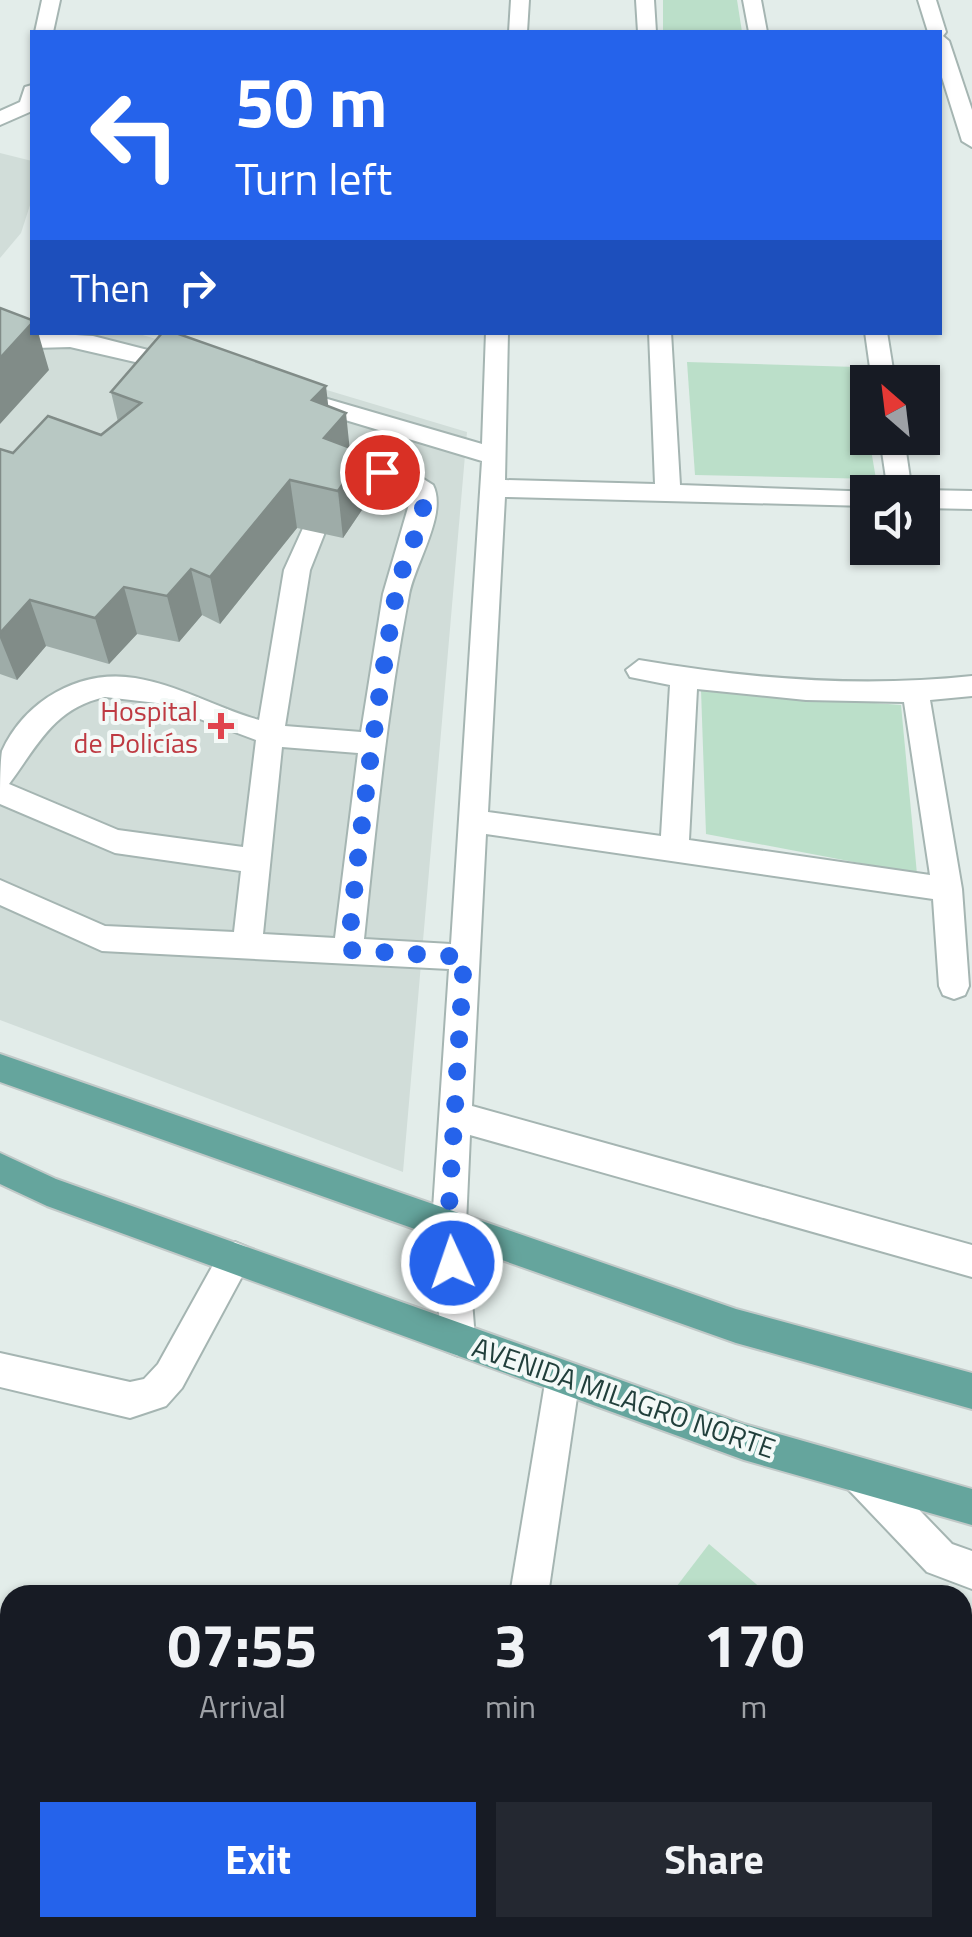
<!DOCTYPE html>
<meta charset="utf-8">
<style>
body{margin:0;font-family:"Titillium Web",sans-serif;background:#242831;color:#f1f3f6;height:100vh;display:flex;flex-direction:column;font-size:38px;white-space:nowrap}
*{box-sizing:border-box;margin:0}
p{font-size:32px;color:#9ea1a6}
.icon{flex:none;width:55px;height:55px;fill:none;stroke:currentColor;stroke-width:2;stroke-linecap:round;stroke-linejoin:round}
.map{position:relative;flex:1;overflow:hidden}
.panel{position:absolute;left:0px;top:1585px;width:972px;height:352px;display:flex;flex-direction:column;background:#171b24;border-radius:30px 30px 0 0;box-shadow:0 2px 8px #0004}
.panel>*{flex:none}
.banner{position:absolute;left:30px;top:30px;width:912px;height:305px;border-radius:0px;box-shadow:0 2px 8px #0004;background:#2563eb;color:#fff;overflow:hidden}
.needle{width:65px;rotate:332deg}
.fabs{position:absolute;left:850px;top:365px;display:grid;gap:20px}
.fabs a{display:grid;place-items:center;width:90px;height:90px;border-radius:0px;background:#171b24;box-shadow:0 2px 8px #0004;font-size:50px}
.pin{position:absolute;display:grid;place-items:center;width:85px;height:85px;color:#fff;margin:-42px;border:5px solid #fff;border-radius:50%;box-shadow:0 2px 10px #0007}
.me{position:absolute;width:110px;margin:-55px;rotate:357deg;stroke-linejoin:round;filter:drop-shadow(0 0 8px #0008)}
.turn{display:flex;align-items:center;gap:35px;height:210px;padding:0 40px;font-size:45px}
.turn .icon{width:130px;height:130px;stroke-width:2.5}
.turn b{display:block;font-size:70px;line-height:85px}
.then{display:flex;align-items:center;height:95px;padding:0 40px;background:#0003;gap:20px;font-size:38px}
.eta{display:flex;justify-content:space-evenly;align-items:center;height:170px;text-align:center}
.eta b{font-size:60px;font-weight:700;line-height:70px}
.action{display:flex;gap:20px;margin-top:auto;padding:20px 40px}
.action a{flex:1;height:115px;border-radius:0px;background:#2563eb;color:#fff;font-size:40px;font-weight:700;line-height:115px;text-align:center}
.action a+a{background:#242831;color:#f1f3f6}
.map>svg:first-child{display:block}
.built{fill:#d1ddd9}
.green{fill:#bbdfc9}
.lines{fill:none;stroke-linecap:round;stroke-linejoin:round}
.minor-casing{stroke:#a5b5b2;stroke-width:4}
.major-casing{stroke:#c1c9c8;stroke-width:4}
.minor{fill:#fff;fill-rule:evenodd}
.major{fill:#65a59d;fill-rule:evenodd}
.wall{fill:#9eaca8}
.shaded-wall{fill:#818c88}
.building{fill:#b8c8c3;stroke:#818c88;stroke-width:2.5}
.route{stroke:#2563eb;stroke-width:18;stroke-dasharray:0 32.4}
.health-dot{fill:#e0444e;stroke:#f3f9f7;stroke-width:4}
.labels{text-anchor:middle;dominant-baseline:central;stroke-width:8;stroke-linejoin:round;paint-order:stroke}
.health-label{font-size:28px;fill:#be3a42;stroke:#f3f9f7;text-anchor:end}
.street-label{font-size:28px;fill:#213f3b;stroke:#f3f9f7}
</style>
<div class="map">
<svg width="972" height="1937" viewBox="0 0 972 1937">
<rect width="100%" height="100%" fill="#e3edea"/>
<g class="built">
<path d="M0,153L32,161V199L21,233L0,258Z"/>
<path d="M0,325L32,332L136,333L467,432L403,1172L0,1020Z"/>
</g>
<g class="green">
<path d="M663,0H737L742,32H663Z"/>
<path d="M687,362L857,367L876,479L695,475Z"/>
<path d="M701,690L901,705L917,874L706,834Z"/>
<path d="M709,1544L769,1595H670Z"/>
</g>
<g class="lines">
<defs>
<g id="minor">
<path d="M42,0H60L53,32H35Z"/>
<path d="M511,0H529L527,32H509Z"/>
<path d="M636,0H654L656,32H638Z"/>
<path d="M743,0H761L767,32H749Z"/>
<path d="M918,0H936L946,32L943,36L949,41L972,110V147L962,141L940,71V32H928Z"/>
<path d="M32,85V111L0,125V111L20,102L25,87Z"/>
<path d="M24,332L93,336L191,361L194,366L183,373L70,347L0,349V335Z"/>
<path d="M486,332H508L505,480L655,484L649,332H671L680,485L877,492H868V506L505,497L488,812L661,836L670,685L630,677L626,670L639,660C749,679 860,688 972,676V696L930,700L962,889L969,986L965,995L954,999L943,995L939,986L933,899L486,834L472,1106L972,1245V1277L470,1135L466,1224L475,1339L470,1351L458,1356L446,1351L441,1339L432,1224L449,969L102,951L0,905V880L105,926L234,932L241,871L115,853L0,804C0,789 0,764 2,751C25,700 80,669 135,678C178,685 217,708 259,720L284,570L304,526L313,523L325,532L310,570L285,726L361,732L383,594L412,494L393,480L371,483L345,500L333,492L355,469L398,463L433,485C448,514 414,565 409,595C387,709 376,824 364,939L451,944L482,461L292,404L288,399L300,391L482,444ZM697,689L806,700L904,702L930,875L689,840ZM105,697L157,703L256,740L243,847L118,830L9,784C38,745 54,708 105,697ZM282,747L358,753L335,938L263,934Z"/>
<path d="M865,332H887L895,382H872Z"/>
<path d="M880,438H904L912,492H888Z"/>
<path d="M922,490L972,491V509L922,508V492H915Z"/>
<path d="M235,1242L247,1247L252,1258L182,1388L166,1406L130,1418L0,1387V1353L130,1382L144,1379L158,1364L223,1247Z"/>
<path d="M563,1360L575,1365L580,1377L548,1595H510L546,1377L551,1365Z"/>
<path d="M861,1458L874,1463L952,1544L972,1551V1589L927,1572L848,1489L843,1476L848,1463Z"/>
<path d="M456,1928H497V1937H455Z"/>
<path d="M628,1928H669V1937H627Z"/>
</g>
<g id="major">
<path d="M0,1054L736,1309L972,1373V1409L736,1343L0,1082Z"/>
<path d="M0,1153L56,1179L744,1424L972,1489V1525L744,1460L47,1206L0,1184Z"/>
</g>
</defs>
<use href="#minor" class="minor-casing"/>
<use href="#major" class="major-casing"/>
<use href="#minor" class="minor"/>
<use href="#major" class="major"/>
</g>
<path class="wall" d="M111,392L328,406L349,447L364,453L368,501L343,538L297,528L220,624L202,615L179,642L137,634L109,664L46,646L17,680L0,674V449L13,453L101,435L118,422Z"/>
<g class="shaded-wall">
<path d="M32,323V332H38L49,370L0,424V358Z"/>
<path d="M326,386L331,430L346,413L351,461L324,442L312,400Z"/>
<path d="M364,453L368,501L343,538L338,491Z"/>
<path d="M290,480L297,528L220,624L210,577Z"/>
<path d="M191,569L202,615L179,642L167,596Z"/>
<path d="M124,587L137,634L109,664L95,618Z"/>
<path d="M30,600L46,646L17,680L0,638V633Z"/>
</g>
<g class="building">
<path d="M0,308L32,320V323L0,358Z"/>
<path d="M163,332H173L326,386L312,400L346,413L324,438L364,453L338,491L290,480L210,577L191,569L167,596L124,587L95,618L30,600L0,633V449L13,453L48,416L101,435L141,403L111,392Z"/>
</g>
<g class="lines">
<path class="route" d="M382,472C402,471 410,477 424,492C426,523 402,560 396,594C375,712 360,831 348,950L464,957L448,1224L452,1263"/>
</g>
<path class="health-dot" d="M216 711h10v10h10v10h-10v10h-10v-10h-10v-10h10z"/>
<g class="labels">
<g class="health-label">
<text x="198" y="710">Hospital<tspan x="198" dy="32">de Policías</tspan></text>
</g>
<g class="street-label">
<text transform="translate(624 1397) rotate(19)">AVENIDA MILAGRO NORTE</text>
</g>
</g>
</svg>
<div class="fabs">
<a><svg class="needle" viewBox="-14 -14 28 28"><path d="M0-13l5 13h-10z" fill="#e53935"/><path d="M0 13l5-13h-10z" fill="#9ea1a6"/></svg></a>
<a><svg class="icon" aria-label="sound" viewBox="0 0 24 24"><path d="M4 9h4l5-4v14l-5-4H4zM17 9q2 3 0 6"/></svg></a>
</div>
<div class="pin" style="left:382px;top:472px;background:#d93025"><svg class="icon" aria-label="arrive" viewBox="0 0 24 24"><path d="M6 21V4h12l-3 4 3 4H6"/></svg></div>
<svg class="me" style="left:452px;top:1263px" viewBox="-20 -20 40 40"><circle r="17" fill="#2563eb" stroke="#fff" stroke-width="3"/><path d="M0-11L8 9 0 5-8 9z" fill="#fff"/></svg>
<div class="banner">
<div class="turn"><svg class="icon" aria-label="left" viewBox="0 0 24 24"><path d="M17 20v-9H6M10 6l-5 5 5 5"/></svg><div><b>50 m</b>Turn left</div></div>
<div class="then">Then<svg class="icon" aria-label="right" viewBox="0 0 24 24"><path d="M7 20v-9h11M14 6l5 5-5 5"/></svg></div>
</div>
<section class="panel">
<div class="eta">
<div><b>07:55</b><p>Arrival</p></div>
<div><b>3</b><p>min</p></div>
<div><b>170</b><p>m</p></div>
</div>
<div class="action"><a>Exit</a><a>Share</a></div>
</section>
</div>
